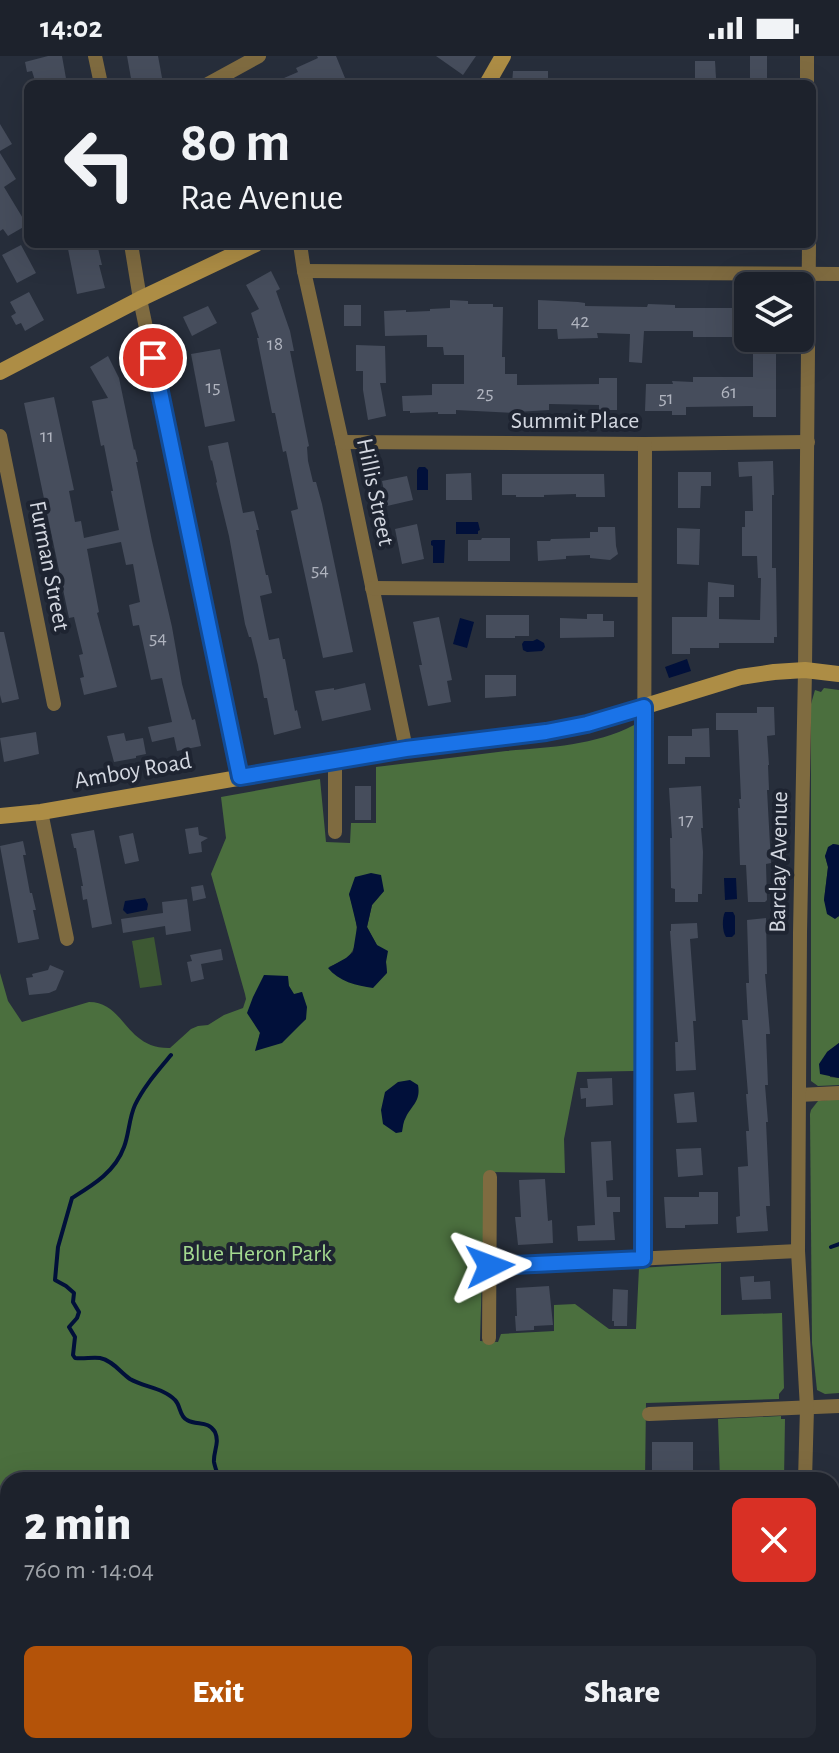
<!DOCTYPE html>
<meta charset="utf-8">
<style>
body{margin:0;font-family:"Alegreya Sans",sans-serif;background:#252a34;color:#f1f3f6;height:100vh;display:flex;flex-direction:column;font-size:30px;white-space:nowrap}
*{box-sizing:border-box;margin:0}
p{font-size:26px;color:#a0a4a9}
.icon{flex:none;width:44px;height:44px;fill:none;stroke:currentColor;stroke-width:2;stroke-linecap:round;stroke-linejoin:round}
.map{position:relative;flex:1;overflow:hidden}
.sheet{position:absolute;left:0px;top:1416px;width:840px;height:282px;display:flex;flex-direction:column;background:#1d222c;border-radius:24px 24px 0 0;box-shadow:0 8px 32px #0002,0 0 0 2px #3b3f48}
.sheet>*{flex:none}
.hud{position:absolute;left:24px;top:24px;width:792px;height:168px;border-radius:12px;box-shadow:0 8px 32px #0002,0 0 0 2px #3b3f48;background:#1d222c;color:#f1f3f6;overflow:hidden}
.buttons{position:absolute;left:734px;top:216px;display:grid;gap:16px}
.buttons a{display:grid;place-items:center;width:80px;height:80px;border-radius:12px;background:#1d222c;box-shadow:0 8px 32px #0002,0 0 0 2px #3b3f48;font-size:40px}
.pin{position:absolute;display:grid;place-items:center;width:68px;height:68px;color:#fff;margin:-34px;border:4px solid #fff;border-radius:50%;box-shadow:0 2px 8px #0007}
.me{position:absolute;width:88px;margin:-44px;rotate:87deg;stroke-linejoin:round;filter:drop-shadow(0 0 6px #0008)}
.turn{display:flex;align-items:center;gap:28px;height:168px;padding:0 24px;font-size:36px}
.turn .icon{width:104px;height:104px;stroke-width:2.5}
.turn b{display:block;font-size:56px;line-height:68px}
.round{display:grid;place-items:center;flex:none;width:84px;height:84px;border-radius:12px;background:#252a34}
.headline{display:flex;align-items:center;justify-content:space-between;height:136px;padding:0 24px}
h1{font-size:48px;font-weight:800;line-height:60px}
.primary-button{display:flex;gap:16px;margin-top:auto;padding:16px 24px}
.primary-button a{flex:1;height:92px;border-radius:12px;background:#b45309;color:#fff;font-size:32px;font-weight:800;line-height:92px;text-align:center}
.primary-button a+a{background:#252a34;color:#f1f3f6}
.status{display:flex;justify-content:space-between;align-items:center;height:56px;padding:0 40px;background:#1d222c;direction:ltr}
.status svg{height:22px;fill:currentColor}
.map>svg:first-child{display:block}
.green{fill:#3d5833}
.forest{fill:#4b6f3e;fill-rule:evenodd}
.water{fill:#01103a}
.lines{fill:none;stroke-linecap:round;stroke-linejoin:round}
.stream{stroke:#01103a;stroke-width:4}
.building{fill:#464d5c}
.street{stroke:#7f6b40;stroke-width:14}
.secondary{stroke:#ad8d45;stroke-width:16}
.route-casing{stroke:#114b97;stroke-width:20}
.route{stroke:#1a73e8;stroke-width:14}
.labels{text-anchor:middle;dominant-baseline:central;stroke-width:8;stroke-linejoin:round;paint-order:stroke}
.number-label{font-size:20px;fill:#b0b4bf}
.street-label{font-size:24px;fill:#d3d7e0;stroke:#1e2431}
.park-label{font-size:24px;fill:#a3d98f;stroke:#1e2431}
</style>
<div class="status"><b>14:02</b><svg viewBox="0 0 49 12"><path d="M0 12V9h3v3zM5 12V6h3v6zM10 12V3h3v9zM15 12V0h3v12zM26 1h20v11H26zM47 4h2v5h-2z"/></svg></div>
<div class="map">
<svg width="839" height="1697" viewBox="0 0 839 1697">
<rect width="100%" height="100%" fill="#272e3b"/>
<path class="green" d="M154,881L162,929L140,932L132,885Z"/>
<g class="forest">
<path d="M824,632L839,634V789L833,788L825,800L828,811L824,844L835,862L839,860V987L827,996L830,1021L839,1022V1029L818,1030L811,1025V648L815,634L821,636Z"/>
<path d="M634,669L637,678L634,1015L577,1016L564,1083L565,1117L485,1116L480,1285L498,1286L501,1278L554,1275V1249L575,1248L609,1273H636L639,1212L721,1207V1259L782,1257L784,1332L779,1338V1343L646,1347L645,1424H8V1449L0,1456V917L8,945L22,966L89,946C125,946 125,993 170,992L191,973L198,970L208,969L224,959L243,952L246,943L245,938L211,818L226,782L221,741L320,723L326,786L350,787L351,767H376V711C419,706 463,700 506,695C549,691 594,690 634,669ZM384,835L372,849L367,871L386,906L387,917L329,911C336,908 347,904 351,897C363,880 354,856 349,838ZM289,930L294,939L302,936L306,963L298,970L256,994L260,977Z"/>
<path d="M839,1043V1337L825,1338L817,1334L812,1287L810,1058L811,1054L818,1045Z"/>
<path d="M781,1360V1363H785L784,1424H720L718,1363Z"/>
<path d="M8,1495V1690H139L136,1697H0V1512Z"/>
<path d="M407,1690H792L794,1697H292Z"/>
</g>
<g class="water">
<path d="M419,411H425L428,414V434H417V414Z"/>
<path d="M456,466H478L480,474L478,475V478H456Z"/>
<path d="M433,484H445L444,507H433V490L431,489V485Z"/>
<path d="M460,562L474,566L467,592L453,588Z"/>
<path d="M537,583L544,587L545,591L542,595L527,596L523,594L522,588L524,585H533Z"/>
<path d="M687,603L691,615L669,622L665,611Z"/>
<path d="M833,788L839,789V860L835,863L827,858L824,844L828,811L825,800L828,791Z"/>
<path d="M371,817L381,819L384,835L372,849L367,871L377,889L388,895L386,906L387,917L373,932C357,930 338,925 328,912L346,902L353,896L357,871L349,838L355,821Z"/>
<path d="M724,822H736L737,843L725,844Z"/>
<path d="M145,842L148,848L147,854L127,858L123,854L125,845Z"/>
<path d="M725,856H733L735,860V878L732,881H726C722,875 722,862 725,856Z"/>
<path d="M264,919L288,920L289,930L294,938L302,936L307,951L306,963L282,987L255,995L260,977L247,957L253,941Z"/>
<path d="M839,987V1022L820,1018L819,1008L827,996Z"/>
<path d="M410,1024L418,1029C421,1045 412,1049 406,1061C403,1066 403,1071 402,1076L396,1077L383,1068L381,1054L385,1036L398,1026Z"/>
<path d="M8,1449V1495L0,1512V1456Z"/>
<path d="M139,1690H211L215,1696L232,1697H136Z"/>
</g>
<g class="lines">
<g class="stream">
<path d="M171,999C158,1015 144,1030 135,1049C129,1062 129,1078 124,1091C115,1116 93,1129 72,1142L58,1191L55,1224L66,1230L74,1237L73,1246L79,1256L77,1262L69,1271L75,1281L73,1299L75,1302C84,1303 92,1301 100,1302C112,1304 121,1317 130,1323C143,1331 164,1332 175,1344C181,1350 179,1360 187,1364C197,1370 208,1364 215,1376C220,1387 213,1396 214,1406C215,1412 218,1418 219,1424"/>
<path d="M831,1191L839,1188"/>
</g>
</g>
<g class="building">
<path d="M48,0H62L67,28H36L32,15L27,16L25,6Z"/>
<path d="M127,0H158L163,27L132,28Z"/>
<path d="M317,0H336L345,22L329,28L328,24L321,28H270L298,16L296,12L318,2Z"/>
<path d="M436,0H476L463,19Z"/>
<rect x="750" y="0" width="17" height="24"/>
<path d="M695,5H715L716,22H695Z"/>
<path d="M513,15H548V28H512Z"/>
<path d="M0,68L12,88L0,95Z"/>
<path d="M0,97L16,123L4,131L27,169L8,180L3,173L0,175Z"/>
<path d="M67,188H97L102,209H99L105,232L77,238Z"/>
<path d="M21,189L36,217L17,227L2,199Z"/>
<path d="M271,215L280,233L276,235L290,275L294,295H290L309,390L307,391L308,405L313,426H316L322,448L353,596L323,602L291,455L298,453L286,395L283,396L275,357H272L257,282H259L251,257L259,253L246,229Z"/>
<path d="M29,236L44,264L25,275L21,267L16,269L11,260L16,257L10,246Z"/>
<path d="M450,244L468,245V248H493V251H503L502,301H505V318H517V329L599,328V322H617V354H599V349L549,348V354L517,356V357L456,354V358H438V356L410,357V355H403L402,340L432,339V328H464V299H444L443,291H427V279L385,280L384,255L406,254V256L430,255V253L450,252Z"/>
<path d="M538,244L578,246L585,247V250L647,251L648,248L675,249V252H737V281H693V275H644L642,307L629,306L630,278L597,277L598,282L558,283L557,273H538Z"/>
<rect x="344" y="249" width="17" height="21"/>
<path d="M208,250L217,267L192,280L183,261Z"/>
<path d="M753,282H776V361H753V350L686,351V359H672V355H645L646,328H673L672,325L693,326V321H753Z"/>
<path d="M356,289L385,290L386,327H380L386,360L368,364L363,334V315H356Z"/>
<path d="M220,293L235,365L205,371L191,298Z"/>
<path d="M108,300L119,322L134,394L135,393L138,406H136L152,485L172,571L182,628L192,664L195,663L201,690L177,695L174,681L152,686L148,671L172,666L162,622L151,624L139,569L133,570L129,549L140,546L133,508L126,509L121,486L87,493L99,556L97,557L117,631L84,639L80,622L84,621L79,599L83,598L74,561L69,562L24,347L54,341L74,434L69,435L75,466L81,465L84,482L119,474L111,435H113L104,389L101,390L92,345L108,342L90,311Z"/>
<path d="M228,386L243,457L254,455L259,474H256L266,519H268L272,537L260,540L269,584L279,582L283,603H285L295,655L297,654L301,672L274,679L267,642H264L258,609L251,581H249L245,568L229,480L216,427L217,426L212,404L211,405L208,390Z"/>
<path d="M773,405L774,439H772V512H776L777,581H774V587H719V592H690V598H672V561H707L708,526L734,529V541H719V563L760,564L761,522H758L757,500H742V471H745V455H753L752,420L739,421L738,406Z"/>
<path d="M678,416H711V430H701L700,452H678Z"/>
<path d="M471,417L472,444H446V418Z"/>
<path d="M502,418H604L605,441H576V438L544,439V441H516V439H502Z"/>
<path d="M407,420L413,444L387,450L382,425Z"/>
<path d="M417,468L424,503L402,508L395,473Z"/>
<path d="M598,471H615L616,490L618,498L610,504L590,502V499L566,500V503L538,505L537,485H550L551,483L590,482V476H598Z"/>
<path d="M677,472L700,473L699,509L677,508Z"/>
<path d="M482,482H510V505H468V484H481Z"/>
<path d="M587,558H603V565H614V581L560,582V562L587,563Z"/>
<path d="M486,559H529V580H515V582H486Z"/>
<path d="M439,561L452,624L447,625L451,646L428,650L419,609H422L413,566Z"/>
<path d="M0,576H4L19,643L2,647L0,639Z"/>
<path d="M485,619H516V640L485,642Z"/>
<path d="M365,627L371,654L322,665L315,635L334,632V634Z"/>
<path d="M757,651H774L775,679L767,680L769,709H768L769,734H767L771,807L766,808L767,844L765,846H748L746,809H740L738,752H740L739,743H741L738,674H716V657H757Z"/>
<path d="M709,672L710,701H685V708H668V680H692V673Z"/>
<path d="M36,676L39,698L4,706L0,682Z"/>
<path d="M124,677L126,685L143,682L146,698L136,700V702L114,706L107,680Z"/>
<rect x="355" y="730" width="16" height="34"/>
<path d="M701,730L703,772H701L703,796L702,838H698V846H675V833L671,832L670,782H672L669,732Z"/>
<path d="M198,771L199,779L208,782L201,786L202,796L189,798L185,773Z"/>
<path d="M94,774L112,868L92,872L87,843L83,844L81,830H83L76,792H74L71,778Z"/>
<path d="M133,777L139,805L125,808L119,780Z"/>
<path d="M23,785L26,799H23L30,837H32L36,854H33L39,883L18,887L0,790Z"/>
<path d="M203,829L206,842L193,845L191,831Z"/>
<path d="M187,843L191,875L166,879L165,870L123,877L121,863L163,857L162,846Z"/>
<path d="M766,862L767,918H765L770,978H766L768,1029H765L768,1066H766L770,1150H766L768,1175L737,1177L736,1161L740,1160L738,1111L748,1110L746,1075H749L746,1038H748L742,964H748L746,927H749L747,864Z"/>
<path d="M697,867L698,882L690,883L696,965H693L696,1014L676,1015L675,986H678L670,875H671V868Z"/>
<path d="M221,893L223,904L201,908L204,923L191,926L187,906L192,905L190,899Z"/>
<path d="M50,909L64,915L56,934L49,937L29,939L26,922L33,921L32,918L48,914Z"/>
<path d="M612,1022L613,1049L586,1051V1042L581,1043L580,1032H588L587,1023Z"/>
<path d="M694,1036L697,1066L677,1067L674,1038Z"/>
<path d="M611,1085L613,1124L606,1125L607,1141H620V1156H613L615,1184L578,1185L577,1170L595,1169L591,1086Z"/>
<path d="M701,1092L703,1119L678,1121L676,1093Z"/>
<path d="M545,1123L548,1165L552,1164L553,1187L518,1189L515,1161H521L519,1124Z"/>
<path d="M699,1136H718V1168L685,1169V1172H666L664,1141H699Z"/>
<path d="M754,1220V1226L770,1225L771,1243L742,1244L740,1221Z"/>
<path d="M549,1230L553,1269L534,1270V1274L516,1275L515,1260H517L516,1232Z"/>
<path d="M613,1233L628,1234L627,1270H614V1265H612Z"/>
<rect x="652" y="1386" width="41" height="28"/>
</g>
<g class="lines">
<g class="street">
<path d="M95,0L101,28"/>
<path d="M807,0V28"/>
<path d="M208,28L259,0"/>
<path d="M131,188L140,243L240,721"/>
<path d="M300,188L304,215L342,386L406,693"/>
<path d="M304,215L839,218"/>
<path d="M0,380L54,648"/>
<path d="M342,386L645,388L808,386"/>
<path d="M372,532L644,534"/>
<path d="M41,756L67,883"/>
<path d="M335,776V705"/>
<path d="M799,1039L839,1037"/>
<path d="M643,1203L645,388"/>
<path d="M490,1210L798,1195"/>
<path d="M489,1282L490,1121"/>
<path d="M649,1358L839,1350"/>
<path d="M805,1424L807,1352L798,1195L800,877L805,614L809,188"/>
<path d="M832,1502L839,1501"/>
<path d="M832,1656H839"/>
<path d="M804,1690V1697"/>
</g>
<g class="secondary">
<path d="M487,28L503,0"/>
<path d="M0,316L140,243L256,188"/>
<path d="M0,760L41,756L406,693L546,676L587,668L740,621L774,616L805,614L839,618"/>
</g>
</g>
<g class="lines">
<defs>
<path id="route" d="M153,302L240,721L406,693L546,676L587,668L644,651L643,1203L490,1210"/>
</defs>
<use href="#route" class="route-casing"/>
<use href="#route" class="route"/>
</g>
<g class="labels">
<g class="number-label">
<text x="580" y="265">42</text>
<text x="275" y="288">18</text>
<text x="213" y="331">15</text>
<text x="729" y="336">61</text>
<text x="485" y="337">25</text>
<text x="666" y="342">51</text>
<text x="47" y="380">11</text>
<text x="320" y="514">54</text>
<text x="158" y="582">54</text>
<text x="686" y="764">17</text>
</g>
<g class="street-label">
<text x="575" y="365">Summit Place</text>
<text transform="translate(375 436) rotate(78)">Hillis Street</text>
<text transform="translate(49 510) rotate(79)">Furman Street</text>
<text transform="translate(133 715) rotate(-10)">Amboy Road</text>
<text transform="translate(779 806) rotate(-89)">Barclay Avenue</text>
</g>
<g class="park-label">
<text x="257" y="1198">Blue Heron Park</text>
</g>
</g>
</svg>
<div class="buttons">
<a><svg class="icon" aria-label="layers" viewBox="0 0 24 24"><path d="M12 4l9 5-9 5-9-5zM3 14l9 5 9-5"/></svg></a>
</div>
<div class="pin" style="left:153px;top:302px;background:#d93025"><svg class="icon" aria-label="arrive" viewBox="0 0 24 24"><path d="M6 21V4h12l-3 4 3 4H6"/></svg></div>
<svg class="me" style="left:490px;top:1210px" viewBox="-20 -20 40 40"><path d="M0-17L14 15 0 8-14 15z" fill="#1a73e8" stroke="#fff" stroke-width="4"/></svg>
<div class="hud">
<div class="turn"><svg class="icon" aria-label="left" viewBox="0 0 24 24"><path d="M17 20v-9H6M10 6l-5 5 5 5"/></svg><div><b>80 m</b>Rae Avenue</div></div>
</div>
<section class="sheet">
<div class="headline"><div><h1>2 min</h1><p>760 m · 14:04</p></div><a class="round" style="background:#d93025;color:#fff"><svg class="icon" aria-label="close" viewBox="0 0 24 24"><path d="M6 6l12 12M18 6L6 18"/></svg></a></div>
<div class="primary-button"><a>Exit</a><a>Share</a></div>
</section>
</div>
